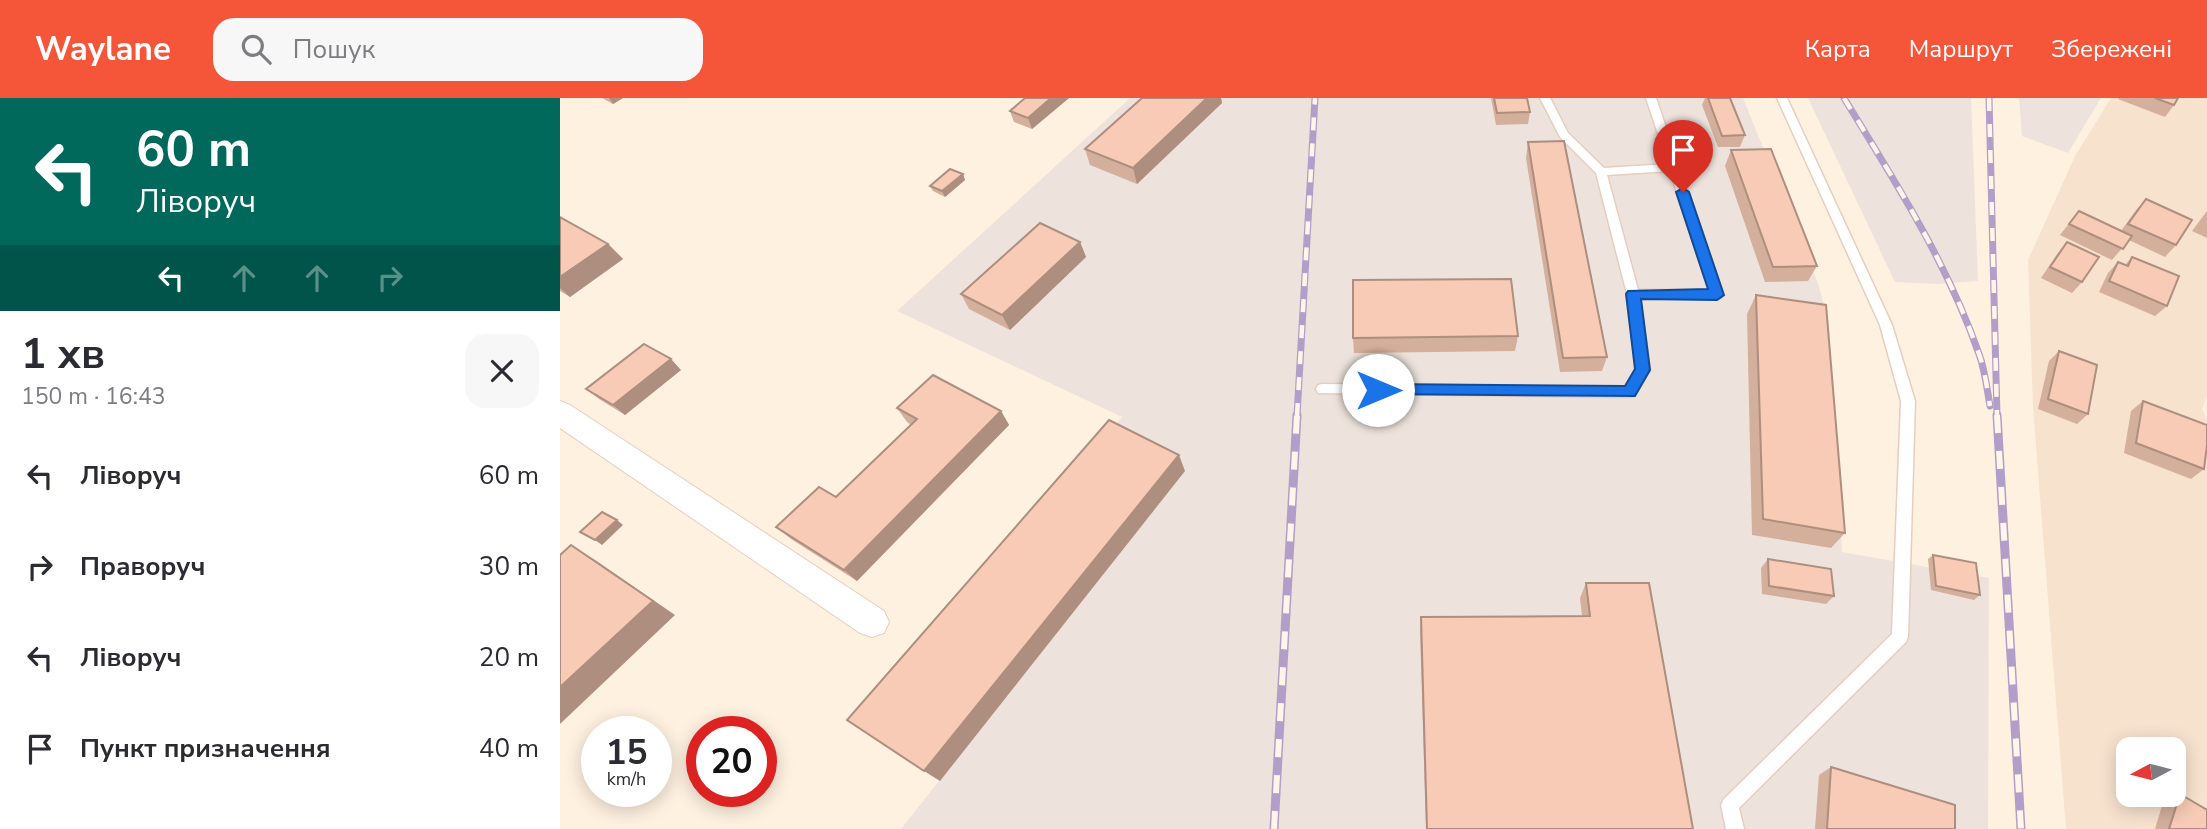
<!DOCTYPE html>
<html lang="uk">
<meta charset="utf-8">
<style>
body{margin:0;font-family:"Nunito Sans",sans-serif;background:#f7f7f7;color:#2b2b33;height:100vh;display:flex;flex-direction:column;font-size:26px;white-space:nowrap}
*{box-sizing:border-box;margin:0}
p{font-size:23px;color:#7c7c81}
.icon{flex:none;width:38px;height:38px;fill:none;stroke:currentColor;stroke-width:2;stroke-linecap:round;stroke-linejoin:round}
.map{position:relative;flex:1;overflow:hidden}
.details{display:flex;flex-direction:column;background:#fff;width:560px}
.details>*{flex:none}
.top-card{background:#00695c;color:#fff;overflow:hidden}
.needle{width:46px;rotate:263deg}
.fabs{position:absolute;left:1556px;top:639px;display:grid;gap:14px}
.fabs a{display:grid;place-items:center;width:70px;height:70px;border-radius:14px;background:#fff;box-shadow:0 4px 18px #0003;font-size:35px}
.speed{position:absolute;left:21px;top:618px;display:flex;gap:14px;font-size:35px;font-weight:700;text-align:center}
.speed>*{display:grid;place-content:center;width:91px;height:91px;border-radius:50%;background:#fff;box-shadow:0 4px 18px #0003;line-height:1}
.speed small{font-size:18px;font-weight:400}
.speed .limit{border:10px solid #d22;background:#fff;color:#111}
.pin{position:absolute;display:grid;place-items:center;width:60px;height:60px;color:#fff;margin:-72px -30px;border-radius:50% 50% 50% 0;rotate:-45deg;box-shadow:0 0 7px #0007}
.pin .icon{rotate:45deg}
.me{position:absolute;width:77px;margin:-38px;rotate:90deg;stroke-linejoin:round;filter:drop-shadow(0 0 5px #0008)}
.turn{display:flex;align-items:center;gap:24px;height:147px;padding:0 21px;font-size:32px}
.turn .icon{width:91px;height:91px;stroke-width:2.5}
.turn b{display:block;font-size:49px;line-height:60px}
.lanes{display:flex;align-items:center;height:66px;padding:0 21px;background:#0003;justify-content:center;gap:35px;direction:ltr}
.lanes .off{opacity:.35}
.round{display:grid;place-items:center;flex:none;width:74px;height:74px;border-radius:21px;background:#f7f7f7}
.summary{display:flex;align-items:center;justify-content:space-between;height:119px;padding:0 21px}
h1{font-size:42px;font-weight:700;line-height:52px}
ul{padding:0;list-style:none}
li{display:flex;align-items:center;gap:21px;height:91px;padding:0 21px}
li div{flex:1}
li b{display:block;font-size:26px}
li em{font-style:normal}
header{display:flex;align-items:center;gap:42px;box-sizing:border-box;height:98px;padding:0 35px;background:#f55639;color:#fff}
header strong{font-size:33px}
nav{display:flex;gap:38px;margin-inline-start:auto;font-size:24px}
.search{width:490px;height:63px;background:#f7f7f7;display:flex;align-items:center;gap:18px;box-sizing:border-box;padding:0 24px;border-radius:21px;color:#7c7c81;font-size:26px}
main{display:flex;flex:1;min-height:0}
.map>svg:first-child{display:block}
.residential{fill:#f7e2ce;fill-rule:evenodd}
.industrial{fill:#ede3dc}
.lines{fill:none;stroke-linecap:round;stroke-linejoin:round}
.lane-casing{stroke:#e6cebe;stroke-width:3}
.street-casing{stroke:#e6cebe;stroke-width:2}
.lane{fill:#fff;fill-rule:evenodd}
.street{fill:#fff;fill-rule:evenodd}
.rail-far1-casing{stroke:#b29ec9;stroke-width:7}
.rail-casing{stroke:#b29ec9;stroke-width:9}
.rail-far1{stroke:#fff5e9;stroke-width:4.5;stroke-dasharray:13;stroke-linecap:butt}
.rail{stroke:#fff5e9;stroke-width:6;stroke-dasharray:18;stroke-linecap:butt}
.wall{fill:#d4af9c}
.shaded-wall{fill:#ad8e7f}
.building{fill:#f7cbb5;stroke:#ad8e7f;stroke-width:2}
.route{fill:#1a73e8;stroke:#114b97;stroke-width:2}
</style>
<header>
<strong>Waylane</strong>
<div class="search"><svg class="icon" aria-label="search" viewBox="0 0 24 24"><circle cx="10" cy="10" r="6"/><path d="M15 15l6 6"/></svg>Пошук</div>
<nav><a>Карта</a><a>Маршрут</a><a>Збережені</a></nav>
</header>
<main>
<section class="details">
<div class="top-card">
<div class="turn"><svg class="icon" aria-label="left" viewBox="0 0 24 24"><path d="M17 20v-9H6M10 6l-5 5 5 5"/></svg><div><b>60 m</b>Ліворуч</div></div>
<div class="lanes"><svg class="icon" aria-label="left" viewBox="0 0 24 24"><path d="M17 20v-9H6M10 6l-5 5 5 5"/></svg><svg class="icon off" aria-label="ahead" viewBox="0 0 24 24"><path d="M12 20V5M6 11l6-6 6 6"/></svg><svg class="icon off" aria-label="ahead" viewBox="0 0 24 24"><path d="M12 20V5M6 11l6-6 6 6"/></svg><svg class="icon off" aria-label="right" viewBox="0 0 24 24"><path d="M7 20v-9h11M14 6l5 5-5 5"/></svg></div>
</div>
<div class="summary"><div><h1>1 хв</h1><p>150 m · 16:43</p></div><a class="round"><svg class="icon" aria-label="close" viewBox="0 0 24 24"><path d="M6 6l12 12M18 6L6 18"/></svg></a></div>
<ul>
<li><svg class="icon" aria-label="left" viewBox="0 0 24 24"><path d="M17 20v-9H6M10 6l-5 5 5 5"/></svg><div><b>Ліворуч</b></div><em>60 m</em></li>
<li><svg class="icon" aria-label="right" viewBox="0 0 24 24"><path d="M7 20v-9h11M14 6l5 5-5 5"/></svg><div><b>Праворуч</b></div><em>30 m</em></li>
<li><svg class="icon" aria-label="left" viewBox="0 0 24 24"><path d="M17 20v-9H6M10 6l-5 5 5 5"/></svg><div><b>Ліворуч</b></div><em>20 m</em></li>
<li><svg class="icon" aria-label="arrive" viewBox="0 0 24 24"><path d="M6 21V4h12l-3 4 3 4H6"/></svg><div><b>Пункт призначення</b></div><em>40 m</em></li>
</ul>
</section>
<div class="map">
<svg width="1647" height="731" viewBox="0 0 1647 731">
<rect width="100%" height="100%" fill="#fff1e0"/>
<path class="residential" d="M1551,0H1647V298L1642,311L1647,322V731H1506L1473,310L1468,162L1515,58ZM1568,651H1614V696H1568Z"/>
<g class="industrial">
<path d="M570,0H1183L1258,185L1269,226L1282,454L1429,480L1428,731H341L624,373L549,335L562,319L337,213Z"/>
<path d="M1248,0H1411L1418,183L1378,186L1335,184Z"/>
<path d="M1459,0H1541L1508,55L1462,38Z"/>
</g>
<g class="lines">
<defs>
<g id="lane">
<path d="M980,0H990L1008,35L1044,70L1108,66L1086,0H1096L1163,197L1161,200L1080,201L1090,272L1074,298L1069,299L758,295L756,291L758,287L763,286L1065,289L1076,271L1067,196L1036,75L1000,39ZM1110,73L1149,192H1078L1047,77Z"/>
<path d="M1217,0H1227L1332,227L1355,303L1348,539L1346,544L1179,710L1184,731H1166L1161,707L1164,701L1332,536L1341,303L1320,227Z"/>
</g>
<path id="street" d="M0,303L10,307L324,513L329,524L324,535L312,539L300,535L0,330Z"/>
</defs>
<use href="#lane" class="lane-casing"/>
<use href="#street" class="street-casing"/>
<use href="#lane" class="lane"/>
<use href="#street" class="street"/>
<defs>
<g id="rail-far1">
<path d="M1284,0C1334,82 1387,164 1419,256C1425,272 1427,291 1430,308"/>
<path d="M1429,0L1437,318"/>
<path d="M737,318L755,0"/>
</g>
<g id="rail">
<path d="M1437,317L1461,731"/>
<path d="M714,731L737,317"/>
</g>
</defs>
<use href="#rail-far1" class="rail-far1-casing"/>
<use href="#rail" class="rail-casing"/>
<use href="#rail-far1" class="rail-far1"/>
<use href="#rail" class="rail"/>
</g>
<g class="wall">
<path d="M42,0H63L53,6Z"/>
<path d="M465,0H509L472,31L454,24L450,13Z"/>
<path d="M582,0H661L662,5L577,86L530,67L525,51Z"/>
<path d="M931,0H967L970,14L968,26L936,27Z"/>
<path d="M1145,0H1170L1185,37L1180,49H1158L1142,7Z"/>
<path d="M1559,0H1618L1614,7L1605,19L1558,1Z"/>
<path d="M968,44L1047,259L1042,273L1000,274L966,60Z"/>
<path d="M1171,52L1257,168L1248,183L1205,184L1165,68Z"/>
<path d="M403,76L405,82L385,99L373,93L370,88Z"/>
<path d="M1586,101L1616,147L1605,159L1569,142L1552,162L1500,137L1519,113L1561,133L1576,112Z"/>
<path d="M1647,113V140L1632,133Z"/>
<path d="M0,119L48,146L63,161L10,199L0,193Z"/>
<path d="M520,144L526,159L450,232L409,211L401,196Z"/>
<path d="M1507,144L1522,184L1512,195L1481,180L1498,155Z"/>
<path d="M1572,159L1607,208L1595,218L1539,194L1548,175L1558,164L1565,167Z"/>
<path d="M1196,197L1285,435L1271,450L1192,437L1187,216Z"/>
<path d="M958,238L955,253L794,255L793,240Z"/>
<path d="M1499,253L1528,316L1517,326L1478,311L1489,263Z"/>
<path d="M121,272L65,317L39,301L26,291Z"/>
<path d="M1583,303L1644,371L1631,381L1564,355L1571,313Z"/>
<path d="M337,310L441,313L449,327L297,483L231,441L216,429L276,399L351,327L347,324Z"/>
<path d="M1373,457L1420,497L1414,502L1371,492L1368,461Z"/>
<path d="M1208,461L1274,498L1266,506L1202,496L1201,470Z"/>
<path d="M1026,485L1133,731H866L860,533L861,519L1022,518L1020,500Z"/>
<path d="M1271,669L1395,731H1255L1259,677Z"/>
<path d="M1620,696L1647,731H1595L1604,701Z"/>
</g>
<g class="shaded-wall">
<path d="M49,0H63L53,6Z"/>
<path d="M491,0H509L472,31L468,20Z"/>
<path d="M647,0H661L662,5L577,86L573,70Z"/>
<path d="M403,76L405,82L385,99L382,93Z"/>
<path d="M520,144L526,159L450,232L442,217Z"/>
<path d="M48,146L63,161L10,199L0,190V179Z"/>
<path d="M111,261L121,272L65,317L53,307Z"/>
<path d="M441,313L449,327L297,483L284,472Z"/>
<path d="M619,357L625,373L380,683L364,673Z"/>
<path d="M57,422L63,427L42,447L35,442Z"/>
<path d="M11,447L35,462L115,517L0,626V589Z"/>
</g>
<g class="building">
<path d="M465,0H491L468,20L450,13Z"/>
<path d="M582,0H647L573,70L525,51Z"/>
<path d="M934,0H967L970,14L937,15Z"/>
<path d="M1148,0H1170L1185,37L1162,38Z"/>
<path d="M1595,0H1618L1614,7Z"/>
<path d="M1004,43L1047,259L1003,260L968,44Z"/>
<path d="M1211,51L1257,168L1213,169L1171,52Z"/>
<path d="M390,71L403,76L382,93L370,88Z"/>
<path d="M1586,101L1632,122L1616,147L1568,126Z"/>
<path d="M1519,113L1572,138L1563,151L1509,126Z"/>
<path d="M0,119L48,146L0,179Z"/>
<path d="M480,125L520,144L442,217L401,196Z"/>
<path d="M1507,144L1539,159L1522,184L1490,169Z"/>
<path d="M1572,159L1619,178L1607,208L1549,183L1558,164L1568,168Z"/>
<path d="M951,181L958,238L793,240V182Z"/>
<path d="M1196,197L1266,207L1285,435L1203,421Z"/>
<path d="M84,246L111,261L53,307L26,291Z"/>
<path d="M1499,253L1537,267L1528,316L1488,301Z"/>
<path d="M373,277L441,313L284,472L216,429L259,389L276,399L357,321L337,310Z"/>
<path d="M1583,303L1647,327V347L1644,371L1576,345Z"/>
<path d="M549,322L619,357L364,673L287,622Z"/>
<path d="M42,414L57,422L35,442L20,434Z"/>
<path d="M11,447L93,503L0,589V457Z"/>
<path d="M1373,457L1416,465L1420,497L1376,488Z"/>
<path d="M1208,461L1271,471L1274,498L1209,488Z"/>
<path d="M1026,485H1089L1133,731H867L861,519L1030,518Z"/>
<path d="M1271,669L1395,707V731H1267Z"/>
<path d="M1620,696L1647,712V731H1609Z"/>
</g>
<path class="route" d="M1123,90L1129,94L1164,197L1157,202L1081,201L1090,272L1075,298L813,296L811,292L818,286L1065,288L1075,271L1066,196L1068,193L1148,191L1116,94Z"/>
</svg>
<div class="fabs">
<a><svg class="needle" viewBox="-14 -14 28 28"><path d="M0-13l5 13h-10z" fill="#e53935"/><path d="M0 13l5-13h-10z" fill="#7c7c81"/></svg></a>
</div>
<div class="speed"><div>15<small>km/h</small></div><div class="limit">20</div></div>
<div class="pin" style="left:1123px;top:94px;background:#d93025"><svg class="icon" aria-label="arrive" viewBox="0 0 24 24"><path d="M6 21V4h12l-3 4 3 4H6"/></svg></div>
<svg class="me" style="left:818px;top:292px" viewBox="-20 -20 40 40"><circle r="19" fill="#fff"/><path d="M0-13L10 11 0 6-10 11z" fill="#1a73e8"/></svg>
</div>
</main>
